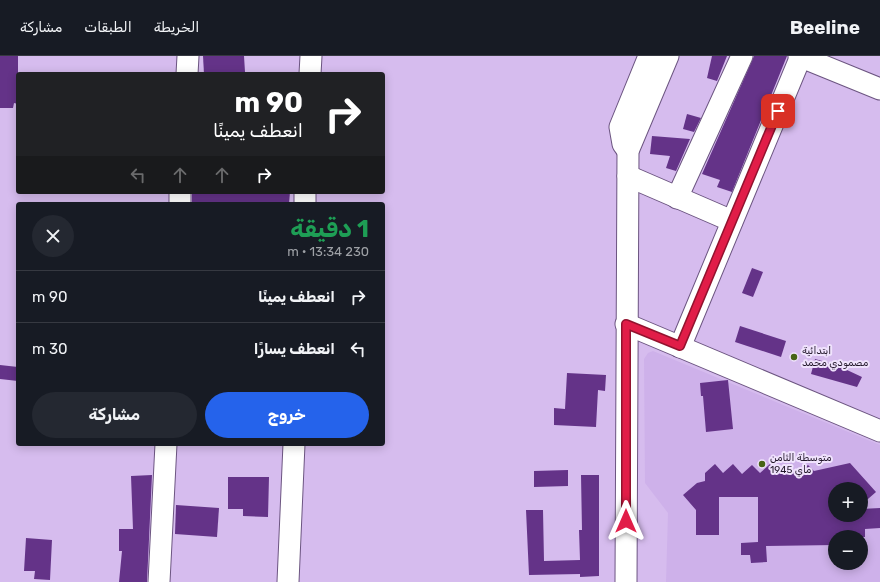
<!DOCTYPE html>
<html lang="ar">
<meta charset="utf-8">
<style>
body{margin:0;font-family:Rubik,"Noto Naskh Arabic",sans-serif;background:#242831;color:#f1f3f6;direction:rtl;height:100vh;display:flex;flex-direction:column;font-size:15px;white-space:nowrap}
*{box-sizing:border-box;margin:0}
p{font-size:13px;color:#9ea1a6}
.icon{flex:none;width:22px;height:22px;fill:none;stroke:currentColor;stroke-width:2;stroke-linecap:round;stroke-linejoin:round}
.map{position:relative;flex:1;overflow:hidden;direction:ltr}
.sheet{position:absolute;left:16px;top:146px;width:369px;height:244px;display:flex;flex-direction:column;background:#171b24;border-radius:4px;box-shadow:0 2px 10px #0003;direction:rtl}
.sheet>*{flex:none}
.banner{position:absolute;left:16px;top:16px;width:369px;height:122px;border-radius:4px;box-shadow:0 2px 10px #0003;direction:rtl;background:#202124;color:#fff;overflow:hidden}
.fabs{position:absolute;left:828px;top:426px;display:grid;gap:8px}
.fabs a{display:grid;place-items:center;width:40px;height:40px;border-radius:50%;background:#171b24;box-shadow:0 2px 10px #0003;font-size:20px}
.pin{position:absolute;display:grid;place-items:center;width:34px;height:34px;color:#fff;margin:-17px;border-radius:8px;box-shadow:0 2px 6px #0006}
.me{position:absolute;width:44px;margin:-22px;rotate:0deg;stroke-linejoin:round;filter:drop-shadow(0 0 3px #0008)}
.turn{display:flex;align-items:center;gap:14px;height:84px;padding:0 16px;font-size:18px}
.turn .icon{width:52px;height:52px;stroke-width:2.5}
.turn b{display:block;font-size:28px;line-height:34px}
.lanes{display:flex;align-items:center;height:38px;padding:0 16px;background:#0003;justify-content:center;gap:20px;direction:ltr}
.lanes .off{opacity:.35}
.round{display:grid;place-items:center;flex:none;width:42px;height:42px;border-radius:21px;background:#242831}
.summary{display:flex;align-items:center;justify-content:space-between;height:68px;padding:0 16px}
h1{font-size:24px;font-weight:700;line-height:30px;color:#1e9e55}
.button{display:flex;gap:8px;margin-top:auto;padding:8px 16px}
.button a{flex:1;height:46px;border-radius:24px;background:#2563eb;color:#fff;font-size:16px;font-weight:700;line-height:46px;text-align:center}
.button a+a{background:#242831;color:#f1f3f6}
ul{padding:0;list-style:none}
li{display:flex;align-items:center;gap:12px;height:52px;padding:0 16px;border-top:1px solid #363941}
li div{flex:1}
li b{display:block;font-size:15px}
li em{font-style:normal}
header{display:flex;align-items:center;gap:24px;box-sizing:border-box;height:56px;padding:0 20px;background:#171b24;border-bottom:1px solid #363941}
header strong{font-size:19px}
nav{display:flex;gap:22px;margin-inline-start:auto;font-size:14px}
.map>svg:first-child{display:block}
.built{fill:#ceb1ea;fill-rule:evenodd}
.building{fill:#643388}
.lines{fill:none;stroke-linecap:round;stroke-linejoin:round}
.minor-casing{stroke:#6c5581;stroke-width:23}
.minor{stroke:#fff;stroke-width:21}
.route-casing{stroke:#92132f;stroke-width:10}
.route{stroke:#e11d48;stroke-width:7}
.poi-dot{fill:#476416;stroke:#f0e3fd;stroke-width:1.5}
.labels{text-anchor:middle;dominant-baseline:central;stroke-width:4;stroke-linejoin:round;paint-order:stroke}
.poi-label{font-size:10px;fill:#211729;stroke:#f0e3fd;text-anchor:start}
</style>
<header>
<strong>Beeline</strong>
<nav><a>الخريطة</a><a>الطبقات</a><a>مشاركة</a></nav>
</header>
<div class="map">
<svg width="880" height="526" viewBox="0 0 880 526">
<rect width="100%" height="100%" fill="#d6bcee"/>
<path class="built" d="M653,295L880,389V526H666L668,457L645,427L644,303L648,297ZM835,433H861V459H835ZM835,481H861V507H835Z"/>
<g class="building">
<path d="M0,0H18V48L14,47L13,52H0Z"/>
<path d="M203,0H244L245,16L204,18Z"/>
<path d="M712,0H727L717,25L707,22Z"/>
<path d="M754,0H787L732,136L717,131L720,124L702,118Z"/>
<path d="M687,58L701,62L694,76L683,73Z"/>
<path d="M652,80L690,83L676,115L666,112L670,100L650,98Z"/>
<path d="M192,136H290L289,148H192Z"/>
<path d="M752,212L763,216L753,241L742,237Z"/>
<path d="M740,270L786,285L781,301L735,286Z"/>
<path d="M815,303L847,312V314L862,321L857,331L811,318Z"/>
<path d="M0,309L18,311V325L0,323Z"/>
<path d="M567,317L606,319L605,335L598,334L596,371L554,369V352L565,353Z"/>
<path d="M728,324L733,373L706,376L703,340H701L700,327Z"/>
<path d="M850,407L876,436L861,449V433H835V459H861V453L880,452V472L865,473V481H835V489L766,490L767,506L751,507L750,499H741V487L758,486V441H719V479H696V454L683,439L697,427L705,425V417L715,408L723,417L733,408L742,418L752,409L760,417L770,408L777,416L791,411L797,418L808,409L814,415Z"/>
<path d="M568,414V430L534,431V415Z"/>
<path d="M152,419L147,526H119L122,495H119V473H133L131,420Z"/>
<path d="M581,419H599V520L580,521V518L529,519L526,454H543L544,505L580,504L579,474H582Z"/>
<path d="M228,421H269L268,461L243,460V453H228Z"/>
<path d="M176,449L219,452L217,481L175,478Z"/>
<path d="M26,482L52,484L50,524L34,523L35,515H24Z"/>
</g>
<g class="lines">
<defs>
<g id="minor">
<path d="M799,0L880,33"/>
<path d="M187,18L188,0"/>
<path d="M310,18L311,0"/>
<path d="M628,95L623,88L620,71L649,0"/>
<path d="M628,120L732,165"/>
<path d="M677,142L742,0"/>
<path d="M180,148V136"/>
<path d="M305,148V136"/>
<path d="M626,268L880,375"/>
<path d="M680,291L801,0"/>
<path d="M159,526L166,388"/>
<path d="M288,526L294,388"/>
<path d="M626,526L628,95L668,0"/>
</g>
</defs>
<use href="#minor" class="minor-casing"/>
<use href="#minor" class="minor"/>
</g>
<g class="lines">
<defs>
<path id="route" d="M626,465V268L680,290L778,55"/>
</defs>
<use href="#route" class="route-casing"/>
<use href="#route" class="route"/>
</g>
<g class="poi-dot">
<circle cx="794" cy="301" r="4"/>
<circle cx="762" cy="408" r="4"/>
</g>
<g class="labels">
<g class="poi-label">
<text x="802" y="295">ابتدائية<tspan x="802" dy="12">مصمودي محمد</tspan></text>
<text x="770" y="402">متوسطة الثامن<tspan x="770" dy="12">ماي 1945</tspan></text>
</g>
</g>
</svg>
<div class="fabs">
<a>+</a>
<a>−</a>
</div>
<div class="pin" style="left:778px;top:55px;background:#d93025"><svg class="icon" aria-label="arrive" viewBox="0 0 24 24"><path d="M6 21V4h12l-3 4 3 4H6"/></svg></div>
<svg class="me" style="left:626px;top:465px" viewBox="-20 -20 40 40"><path d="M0-17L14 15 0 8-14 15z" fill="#e11d48" stroke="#fff" stroke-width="4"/></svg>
<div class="banner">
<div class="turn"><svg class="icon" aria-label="right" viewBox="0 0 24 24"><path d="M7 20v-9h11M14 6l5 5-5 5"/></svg><div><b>90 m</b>انعطف يمينًا</div></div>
<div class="lanes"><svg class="icon off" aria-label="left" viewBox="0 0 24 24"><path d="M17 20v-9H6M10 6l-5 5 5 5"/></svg><svg class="icon off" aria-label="ahead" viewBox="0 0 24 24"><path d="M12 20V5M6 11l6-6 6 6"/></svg><svg class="icon off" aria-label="ahead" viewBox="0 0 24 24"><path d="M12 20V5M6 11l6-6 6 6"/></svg><svg class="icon" aria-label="right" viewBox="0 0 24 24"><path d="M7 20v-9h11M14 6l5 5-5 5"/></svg></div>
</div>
<section class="sheet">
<div class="summary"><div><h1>1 دقيقة</h1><p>230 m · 13:34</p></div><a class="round"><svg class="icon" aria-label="close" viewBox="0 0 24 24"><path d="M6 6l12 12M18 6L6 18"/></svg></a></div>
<ul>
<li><svg class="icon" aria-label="right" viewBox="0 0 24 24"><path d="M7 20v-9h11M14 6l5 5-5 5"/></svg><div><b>انعطف يمينًا</b></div><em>90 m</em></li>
<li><svg class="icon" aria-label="left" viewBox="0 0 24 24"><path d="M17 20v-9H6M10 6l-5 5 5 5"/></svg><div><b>انعطف يسارًا</b></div><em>30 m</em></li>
</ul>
<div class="button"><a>خروج</a><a>مشاركة</a></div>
</section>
</div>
